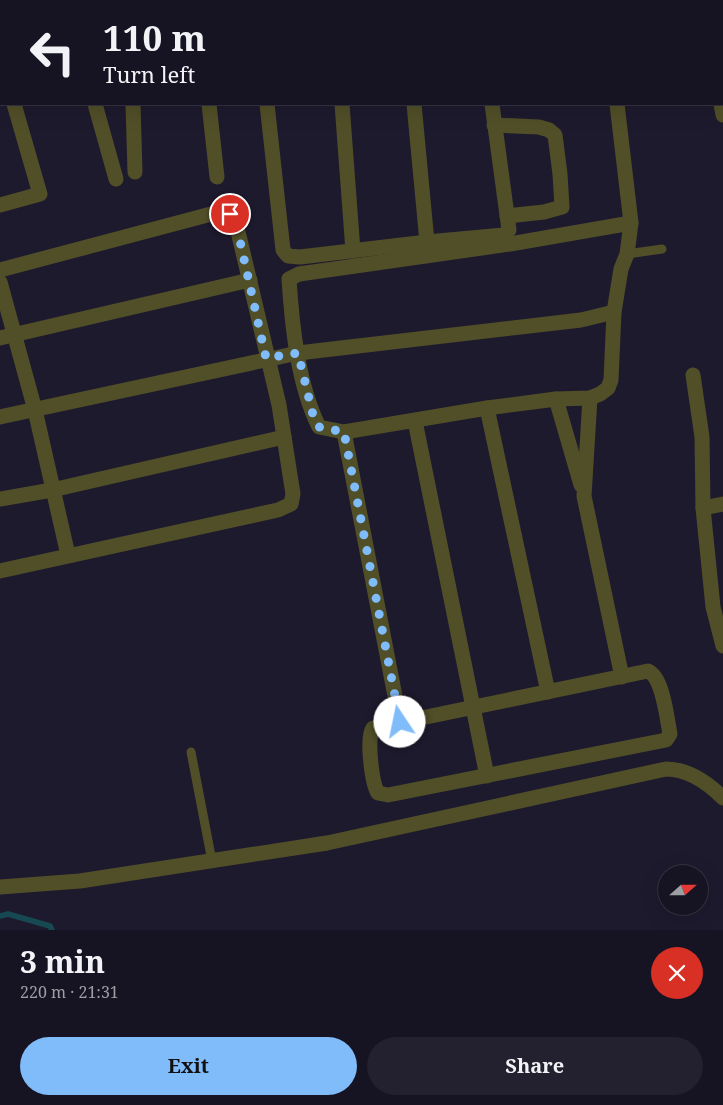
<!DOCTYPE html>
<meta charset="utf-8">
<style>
body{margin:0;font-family:"Noto Serif",serif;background:#23212f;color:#f1f3f6;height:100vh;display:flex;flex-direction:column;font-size:19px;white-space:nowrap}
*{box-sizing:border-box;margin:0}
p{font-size:16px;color:#9e9ea5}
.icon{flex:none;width:28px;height:28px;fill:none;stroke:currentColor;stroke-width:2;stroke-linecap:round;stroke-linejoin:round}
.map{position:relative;height:930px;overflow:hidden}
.sheet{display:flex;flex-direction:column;background:#161422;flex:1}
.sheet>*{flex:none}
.banner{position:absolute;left:0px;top:0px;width:724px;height:105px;box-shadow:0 5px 20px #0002,0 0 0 1px #353340;background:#161422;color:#f1f3f6;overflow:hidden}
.needle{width:32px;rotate:69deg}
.fabs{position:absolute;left:658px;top:865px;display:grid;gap:10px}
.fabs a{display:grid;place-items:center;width:50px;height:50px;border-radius:50%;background:#161422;box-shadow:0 5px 20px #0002,0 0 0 1px #353340;font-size:25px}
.pin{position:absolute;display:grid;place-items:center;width:42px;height:42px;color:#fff;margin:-21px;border:2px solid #fff;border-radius:50%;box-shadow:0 1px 5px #0007}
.me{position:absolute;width:55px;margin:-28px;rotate:349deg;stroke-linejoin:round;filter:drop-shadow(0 0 4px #0008)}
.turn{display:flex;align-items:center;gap:18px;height:105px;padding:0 20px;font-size:22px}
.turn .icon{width:65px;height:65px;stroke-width:2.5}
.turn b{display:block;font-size:35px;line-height:42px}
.round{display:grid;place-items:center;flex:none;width:52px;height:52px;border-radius:26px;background:#23212f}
.overview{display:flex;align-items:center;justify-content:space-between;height:85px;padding:0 20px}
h1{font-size:30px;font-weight:700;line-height:38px}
.primary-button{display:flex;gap:10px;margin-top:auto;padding:10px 20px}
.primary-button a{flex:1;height:58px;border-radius:30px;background:#81bcfa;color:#111;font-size:20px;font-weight:700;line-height:58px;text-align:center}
.primary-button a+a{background:#23212f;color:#f1f3f6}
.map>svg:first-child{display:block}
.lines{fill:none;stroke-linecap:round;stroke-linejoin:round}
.stream{stroke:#164952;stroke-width:5.5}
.lane{stroke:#514f28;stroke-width:9}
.street{stroke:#514f28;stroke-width:15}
.route{stroke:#81bcfa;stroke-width:9;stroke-dasharray:0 16.2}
</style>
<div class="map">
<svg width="723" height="930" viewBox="0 0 723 930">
<rect width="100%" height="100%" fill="#1e1a2e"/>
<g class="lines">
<path class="stream" d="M0,916L8,914L50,926L52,930"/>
<g class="lane">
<path d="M627,254L662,249"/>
<path d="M191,752L212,861"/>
</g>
<g class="street">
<path d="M257,0V1"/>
<path d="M328,0V1"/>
<path d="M404,0V1"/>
<path d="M484,0V1"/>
<path d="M605,0V1"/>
<path d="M706,0L707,1"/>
<path d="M0,18H1"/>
<path d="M722,46H723"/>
<path d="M0,55L1,60"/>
<path d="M95,104L116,179"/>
<path d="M133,104L135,172"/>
<path d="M209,104L217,177"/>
<path d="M267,104L283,250L288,256L300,257L427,242L504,235L509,230L492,104"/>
<path d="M342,104L353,251"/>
<path d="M414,104L427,242"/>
<path d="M721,104L723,115"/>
<path d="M494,125L539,127L549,130L555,135L560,174L562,207L544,212L507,216"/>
<path d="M0,205L40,194L14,104"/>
<path d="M0,270L215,213C226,211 231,213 236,223L279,405L293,494L291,504L278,510L0,571"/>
<path d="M0,282L35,410L68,555"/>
<path d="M614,312L611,380L608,388L600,394L590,398L556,399L487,408L344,432L319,427C298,385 292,326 289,279L299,274L510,244L631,223"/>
<path d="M0,338L250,280"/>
<path d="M693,375L702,437L703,508L713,607L723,646"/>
<path d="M590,398L584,496L622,677"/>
<path d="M556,399L581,485"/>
<path d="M487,408L548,692"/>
<path d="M0,417L298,353L581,320L614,312L621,269L627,254L631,223L617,104"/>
<path d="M415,421L487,776"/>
<path d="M344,432L400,722"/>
<path d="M0,499L52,490L284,437"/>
<path d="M703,508L723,504"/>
<path d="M648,671C663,677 667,719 670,734L666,740L388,795L378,793C372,784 366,737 373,728Z"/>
<path d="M0,887L80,881L327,843L666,769C688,769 708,783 723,798"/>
</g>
</g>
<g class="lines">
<path class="route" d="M230,214L236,223L266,358L298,353L313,415L319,427L344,432L400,722"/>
</g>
</svg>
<div class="fabs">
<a><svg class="needle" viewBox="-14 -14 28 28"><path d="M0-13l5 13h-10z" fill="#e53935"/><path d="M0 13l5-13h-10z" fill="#9e9ea5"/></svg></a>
</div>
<div class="pin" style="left:230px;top:214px;background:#d93025"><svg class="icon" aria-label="arrive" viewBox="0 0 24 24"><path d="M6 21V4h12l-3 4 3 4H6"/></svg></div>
<svg class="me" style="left:400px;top:722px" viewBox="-20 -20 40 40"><circle r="19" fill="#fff"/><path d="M0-13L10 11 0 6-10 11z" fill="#81bcfa"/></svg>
<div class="banner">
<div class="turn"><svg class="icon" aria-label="left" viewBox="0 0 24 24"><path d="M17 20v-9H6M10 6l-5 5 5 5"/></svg><div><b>110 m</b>Turn left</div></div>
</div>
</div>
<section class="sheet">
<div class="overview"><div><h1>3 min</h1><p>220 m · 21:31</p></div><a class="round" style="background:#d93025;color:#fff"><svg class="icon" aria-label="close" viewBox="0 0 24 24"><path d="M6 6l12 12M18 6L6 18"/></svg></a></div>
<div class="primary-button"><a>Exit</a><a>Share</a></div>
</section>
